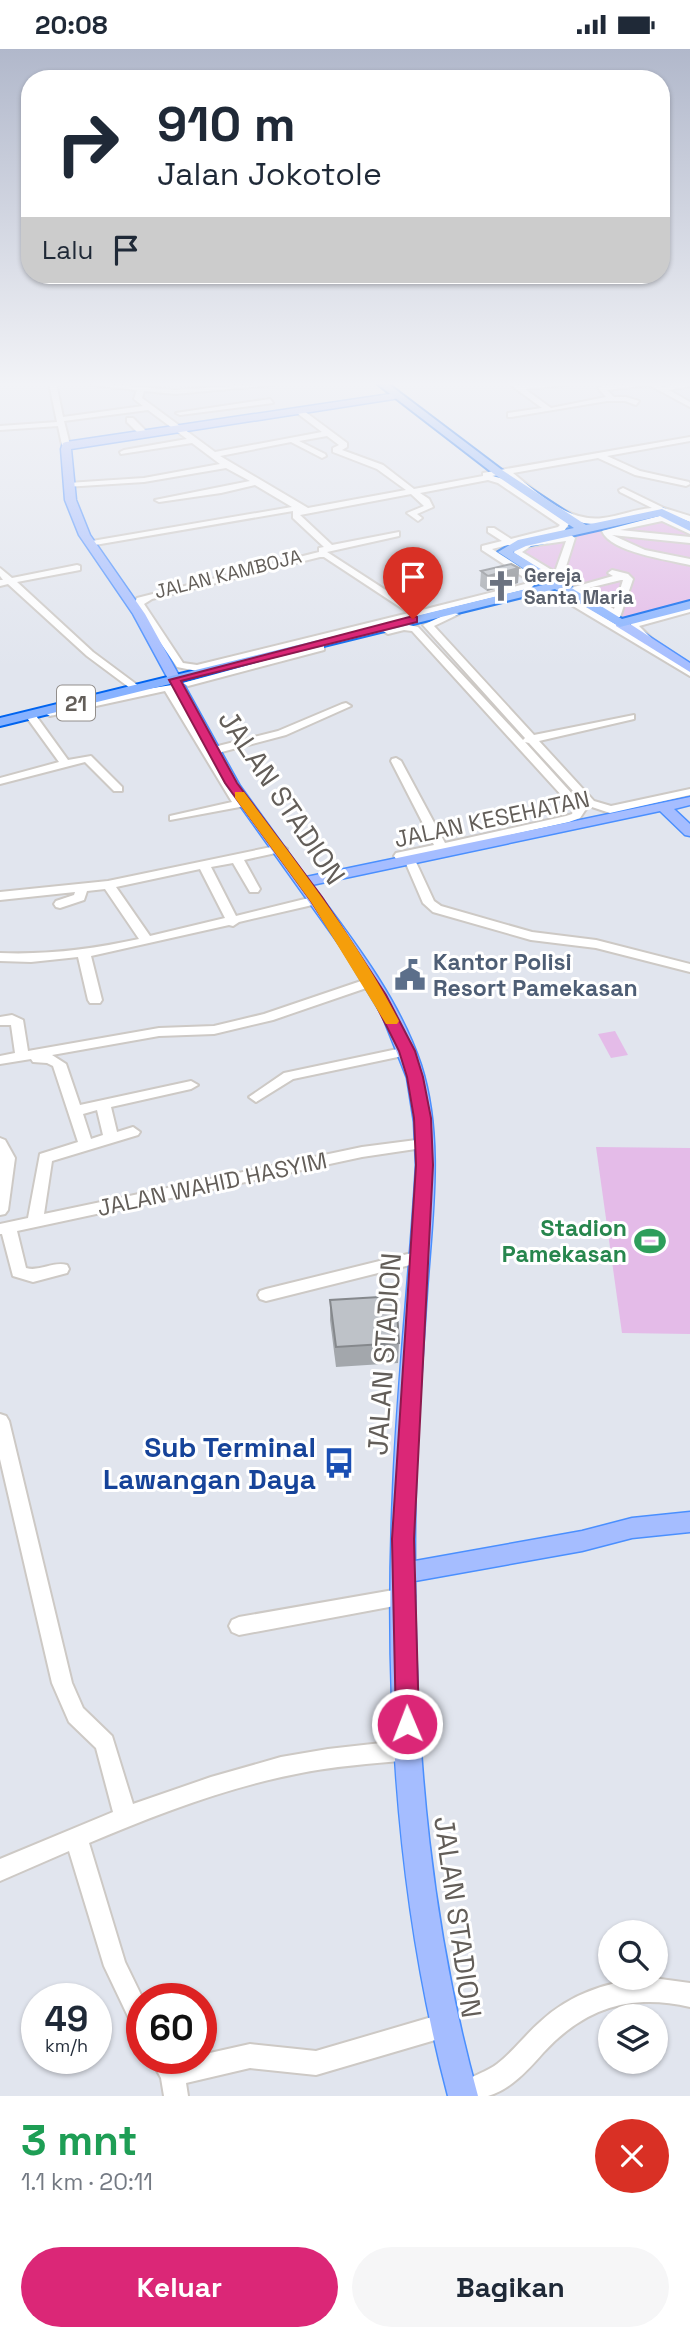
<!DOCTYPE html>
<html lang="id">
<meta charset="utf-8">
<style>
body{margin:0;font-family:"Space Grotesk",sans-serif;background:#f6f6f7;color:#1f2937;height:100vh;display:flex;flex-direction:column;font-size:26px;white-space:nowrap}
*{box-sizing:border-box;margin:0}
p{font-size:23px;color:#747a83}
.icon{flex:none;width:38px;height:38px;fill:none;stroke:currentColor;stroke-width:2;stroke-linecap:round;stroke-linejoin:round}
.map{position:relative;height:2047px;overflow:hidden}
.sheet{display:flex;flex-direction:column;background:#fff;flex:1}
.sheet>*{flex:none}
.guide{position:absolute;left:21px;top:21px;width:649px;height:214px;border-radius:28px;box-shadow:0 2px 5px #0004;background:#fff;color:#1f2937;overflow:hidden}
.tools{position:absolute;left:598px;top:1871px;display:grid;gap:14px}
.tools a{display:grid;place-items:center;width:70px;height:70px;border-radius:50%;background:#fff;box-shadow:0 2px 5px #0004;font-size:35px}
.speed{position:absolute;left:21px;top:1934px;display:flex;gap:14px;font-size:35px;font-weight:700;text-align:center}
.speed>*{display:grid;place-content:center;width:91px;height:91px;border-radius:50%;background:#fff;box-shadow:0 2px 5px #0004;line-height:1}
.speed small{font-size:18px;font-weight:400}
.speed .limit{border:10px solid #d22;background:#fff;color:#111}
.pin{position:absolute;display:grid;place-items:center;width:60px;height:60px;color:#fff;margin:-72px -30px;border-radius:50% 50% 50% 0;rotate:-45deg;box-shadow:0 0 7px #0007}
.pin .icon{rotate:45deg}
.me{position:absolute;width:77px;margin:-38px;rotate:359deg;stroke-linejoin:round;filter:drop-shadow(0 0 5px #0008)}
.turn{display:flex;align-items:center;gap:24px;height:147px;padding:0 21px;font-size:32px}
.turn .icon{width:91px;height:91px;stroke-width:2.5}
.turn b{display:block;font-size:49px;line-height:60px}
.then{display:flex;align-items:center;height:66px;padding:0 21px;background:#0003;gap:14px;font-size:26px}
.round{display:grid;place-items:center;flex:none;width:74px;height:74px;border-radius:37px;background:#f6f6f7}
.summary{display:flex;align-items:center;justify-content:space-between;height:119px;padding:0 21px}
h1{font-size:42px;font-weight:800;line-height:52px;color:#1e9e55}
.button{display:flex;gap:14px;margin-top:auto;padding:14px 21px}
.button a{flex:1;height:80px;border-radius:42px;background:#db2777;color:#fff;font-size:28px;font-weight:800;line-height:80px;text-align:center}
.button a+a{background:#f6f6f7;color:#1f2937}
.status{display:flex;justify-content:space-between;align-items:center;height:49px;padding:0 35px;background:#fff;direction:ltr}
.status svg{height:19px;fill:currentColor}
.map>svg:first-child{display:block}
.green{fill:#e4bbe8}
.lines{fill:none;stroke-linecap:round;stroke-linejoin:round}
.minor-casing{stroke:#cdc9c5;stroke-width:4}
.major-casing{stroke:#4a8ffe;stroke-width:3}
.highway-casing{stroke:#0064ef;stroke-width:4}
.minor{fill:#fff;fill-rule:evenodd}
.major{fill:#a5bdff;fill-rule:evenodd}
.highway{fill:#87b2ff;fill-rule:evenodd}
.wall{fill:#a3a7ac}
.shaded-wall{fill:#85888c}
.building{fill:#bec2c8;stroke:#85888c;stroke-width:2}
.route{fill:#db2777;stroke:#8e194d;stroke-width:2}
.slow{fill:#f59e0b}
.labels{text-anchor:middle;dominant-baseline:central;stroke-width:6;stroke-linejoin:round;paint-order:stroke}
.far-street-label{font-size:19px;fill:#635e59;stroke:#fff}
.far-worship-label{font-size:19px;font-weight:bold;fill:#5b616d;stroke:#fff;text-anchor:start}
.shield{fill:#fff;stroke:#928e8b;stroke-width:2}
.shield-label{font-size:21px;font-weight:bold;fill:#635e59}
.street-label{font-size:23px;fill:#635e59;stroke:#fff}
.service-label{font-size:23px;font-weight:bold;fill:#4e5e75;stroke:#fff;text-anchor:start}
.leisure-label{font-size:23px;font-weight:bold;fill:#27864d;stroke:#fff;text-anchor:end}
.near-street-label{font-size:28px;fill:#635e59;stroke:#fff}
.near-transit-label{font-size:28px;font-weight:bold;fill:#164399;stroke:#fff;text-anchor:end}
</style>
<div class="status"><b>20:08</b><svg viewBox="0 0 49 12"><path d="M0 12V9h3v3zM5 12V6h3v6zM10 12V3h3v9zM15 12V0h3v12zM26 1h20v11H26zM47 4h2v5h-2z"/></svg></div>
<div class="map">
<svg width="690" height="2047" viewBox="0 0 690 2047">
<rect width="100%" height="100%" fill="#e1e5ee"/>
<g class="green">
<path d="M655,466L690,479V555L620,569L513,506L512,501Z"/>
<path d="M615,982L628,1006L611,1009L598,985Z"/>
<path d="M596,1098L690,1099V1285L622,1284Z"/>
</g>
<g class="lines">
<defs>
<g id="minor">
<path d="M49,334H56L63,368L143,357L134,350L137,341L92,336L89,334L175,341L276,334L273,336L175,345L144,342L142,349L215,403L322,383L293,361L300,359L347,394V398L342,401L383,416L414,440L483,427V424L690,388V392L607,407L640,422L689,433L690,435L686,437L635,426L598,409L513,424C538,444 569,474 603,469C620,467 635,460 652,459L620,443L619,441L623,439L664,459L690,467V473C680,469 670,464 659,464C638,463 620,474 600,475C563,477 531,447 505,425L492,427L504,430L569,475L564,482L516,494V497L508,496L492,500L537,529L539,531L531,539L197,622L177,618L134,555L137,549L319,503V499L324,498L293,469V462L89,497L88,495L92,492L292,458L255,436L221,444L159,453L155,451L250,432L226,419L144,433L65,438V434H68L144,429L220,415L192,394L121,405L120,403L124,401L187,390L148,361L64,372L70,396L66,398L62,396L58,377L0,381V377L57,373ZM327,387L339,396L333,399V403L377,420L406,441L308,459L220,407L291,393L322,409L326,407L325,405L299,392ZM488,431L498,434L560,476L558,478L511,490L494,479H488V483L502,492L482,497V501L528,531L525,535L418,562L327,503L399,487V483L332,496L300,466L411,445L424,457L407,464L418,472L422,469L417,465L433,458L429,450L420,444ZM320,508H324L409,564L197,616L183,614L144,555L152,550Z"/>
<path d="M508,334L519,336L569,334L566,336L525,340L551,359L606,348L598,339L602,337L655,334L663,338L690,334V337L669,341L690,353V358L649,336L607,341L614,348H626L639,352L636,356L625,352H607L511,368H508V364L542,359Z"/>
<path d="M270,350L273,354L180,366L176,364Z"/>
<path d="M127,369H133L147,383V387H141L127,373Z"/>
<path d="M663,466L690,479V485L662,472L620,481L690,488V494L612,486L645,501L690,510V516C669,511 610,503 602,482Z"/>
<path d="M571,486L575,489L563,527L569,529V533L555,530L514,504L515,498L529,492ZM566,492L555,523L522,503L531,497Z"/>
<path d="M77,516L80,517V521L17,533L93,603L140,638V641L172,636L210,699L278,682L342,655L346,654L351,657L286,686L214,705L242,751L251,754L245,757L170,771V767L232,753L165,642L50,667L45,664L50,661L134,642L87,607L8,535L0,537V531H3L0,527V519L12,529Z"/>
<path d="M612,521L628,525L633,530L620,568H614L567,540L613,527L608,524ZM621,531H623L614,560L580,541Z"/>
<path d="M543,540L564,544L642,591L631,582V574L690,557V563L639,577L652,590L644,592L690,620V627L558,548L543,546L525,550L520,547Z"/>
<path d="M451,563L459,565L434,577L534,686L634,666V670L539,692L594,752L611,757L690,740V746L610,764L586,756L529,694L525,693L584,758L586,760L580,769L569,773L448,800L450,803L444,807L438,802L411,808L415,811L434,852L441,857L532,883L596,891L690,915V923L596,899L531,891L433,863L423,854L404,810H396L394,807L396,804L434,796L391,712L392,710L396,709L401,712L445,794L566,767L572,765L574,760L412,582L404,581L388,585L383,582L404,575L418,578L523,691L525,689L423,576Z"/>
<path d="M321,596L324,597V601L188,637L183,634Z"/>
<path d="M30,663L34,664L68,711L91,707L122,738V742H114L85,713L0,735V729L59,713L25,666Z"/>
<path d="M281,796L287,800L285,802L244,811L260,840L258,843H250L233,814L211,818L236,867L317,847L323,851L321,854L239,873L233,877L229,876L91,907L102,951L100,954H90L88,951L78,908L31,913L0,912V904C47,906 93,900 139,890L105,840L87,842L84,851L60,859L56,858L54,855L56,852L74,846L75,843L0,851V843L108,832ZM200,820L225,869L150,887L116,838Z"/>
<path d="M370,929L375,930L377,933L375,936L273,971L214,985L159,987L52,1006L66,1015L80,1056L191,1032L198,1036L191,1040L111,1058L117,1083L133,1078L140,1083L138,1086L52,1112L44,1165L362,1098L424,1090L429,1092L431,1095L429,1098L362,1108L17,1182L26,1219C40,1223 53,1212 67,1216L69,1220L67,1224L33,1233L13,1227L2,1185H0V1175L28,1169L40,1105L78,1093L53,1017L47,1014L33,1013L31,1010L0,1015V1007L15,1004L11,976H0V968L12,966L23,971L28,1002L159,979L214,977L264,965ZM97,1061L103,1086L91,1090L83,1065Z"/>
<path d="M407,998L414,1002L412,1005L293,1030L256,1053L249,1048L284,1024Z"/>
<path d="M0,1089L5,1091L15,1109L8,1161L5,1165L0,1166Z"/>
<path d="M420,1202L426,1204L428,1208L426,1212L266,1252L260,1250L258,1246L260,1242L266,1240Z"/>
<path d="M0,1365L6,1367L9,1372L72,1634L83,1659L112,1687L133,1755L211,1728L281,1708L328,1700L408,1691L415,1694L418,1701L415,1708L408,1711C371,1715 333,1717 296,1725C225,1739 155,1766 89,1794L125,1913L143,1950L142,1984L134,1980L104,1917L69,1802L0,1832V1810L113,1763L96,1699L69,1673L52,1634L0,1410Z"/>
<path d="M405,1539L412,1541L415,1547L412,1553L405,1555L239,1586L232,1583L229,1577L232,1571L239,1568Z"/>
<path d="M653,1929L690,1934V1958C631,1944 584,1959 543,2004C529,2020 510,2041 488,2047C477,2047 461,2047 450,2047C457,2030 483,2026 497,2015C513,2003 525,1986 540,1973C571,1944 612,1931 653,1929Z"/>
<path d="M442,1965L450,1969L454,1977L450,1985L442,1989L316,2026L250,2019L186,2034L188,2047H164L161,2029L150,2009H176L178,2012L201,2009V2006L250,1995L316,2002Z"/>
</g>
<g id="major">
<path d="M397,344L400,349L71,400L76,451L90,486L145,565L240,737L306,828L690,748V756L674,760L690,775V787L685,786L660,762L312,836C353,891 399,950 421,1016C444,1088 432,1169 427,1242C421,1332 414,1422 415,1512L582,1482L632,1469L690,1463V1483L632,1489L582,1502L415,1532C416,1707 431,1878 478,2047H448C396,1851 384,1646 393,1443C397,1334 410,1225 416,1116L414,1073L407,1029L382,966L341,898L226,737L133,565L79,486L65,451L61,400L63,394L66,393Z"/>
<path d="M616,571H624L690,614V623L616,577Z"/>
</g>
<path id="highway" d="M376,334H387L502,421L586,476L662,460L690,473V482L660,467L526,497L513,503L622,570L690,552V560L620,578L555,540L0,677V669L547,535L498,503L518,491L574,479L494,425Z"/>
</defs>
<use href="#minor" class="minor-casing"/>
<use href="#major" class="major-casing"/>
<use href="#highway" class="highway-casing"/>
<use href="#minor" class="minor"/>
<use href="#major" class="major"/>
<use href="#highway" class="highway"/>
</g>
<g class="wall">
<path d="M519,519L518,534L487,542L480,537L481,522Z"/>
<path d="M330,1251L399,1294L398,1314L336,1318L330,1271Z"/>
</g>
<path class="shaded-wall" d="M519,519L518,534L487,542L488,527Z"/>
<g class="building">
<path d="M511,515L519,519L488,527L481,522Z"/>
<path d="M396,1247L399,1294L336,1298L330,1251Z"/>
</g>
<linearGradient id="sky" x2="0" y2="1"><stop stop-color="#b1b8cb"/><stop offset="0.54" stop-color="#f2f3f7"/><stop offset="1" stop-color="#f2f3f7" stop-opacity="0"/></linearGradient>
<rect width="690" height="620" fill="url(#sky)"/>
<path class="route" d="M413,567L417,568V573L181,632L237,734L322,848L386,946L415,1002L423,1028L431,1069L433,1116L414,1490L419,1675L416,1683L407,1686L399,1683L396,1675L392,1490L416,1116L414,1069L407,1028L399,1002L371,946L311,852L225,734L169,631Z"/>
<path class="slow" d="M235,743H244C299,817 357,890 399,972L397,975H386L311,853L235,749Z"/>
<defs>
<symbol id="church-bare" viewBox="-9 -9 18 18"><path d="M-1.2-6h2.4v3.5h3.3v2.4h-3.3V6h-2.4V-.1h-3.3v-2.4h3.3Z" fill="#6b7280" stroke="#fff" stroke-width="2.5" paint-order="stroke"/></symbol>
<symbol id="civic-bare" viewBox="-9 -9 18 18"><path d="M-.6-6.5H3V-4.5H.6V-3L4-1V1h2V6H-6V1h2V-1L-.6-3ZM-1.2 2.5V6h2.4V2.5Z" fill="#5c6f8a" stroke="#fff" stroke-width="2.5" paint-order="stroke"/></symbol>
<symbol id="stadium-bare" viewBox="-9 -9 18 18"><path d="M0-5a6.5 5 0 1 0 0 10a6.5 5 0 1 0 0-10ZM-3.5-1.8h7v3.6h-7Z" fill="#2e9e5b" stroke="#fff" stroke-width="2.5" paint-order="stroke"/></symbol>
<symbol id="bus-bare" viewBox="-9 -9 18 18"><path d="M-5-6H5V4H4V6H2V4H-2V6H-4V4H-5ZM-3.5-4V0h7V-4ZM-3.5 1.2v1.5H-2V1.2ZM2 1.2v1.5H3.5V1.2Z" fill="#1a4fb4" stroke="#fff" stroke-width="2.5" paint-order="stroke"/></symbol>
</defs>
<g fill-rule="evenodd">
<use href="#church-bare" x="479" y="515" width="44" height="44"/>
<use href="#civic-bare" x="388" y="904" width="44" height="44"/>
<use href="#stadium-bare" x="628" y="1170" width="44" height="44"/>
<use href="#bus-bare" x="317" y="1392" width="44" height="44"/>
</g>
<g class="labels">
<g class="far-street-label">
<text transform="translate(228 525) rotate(-14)">JALAN KAMBOJA</text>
</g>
<g class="far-worship-label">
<text x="524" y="526">Gereja<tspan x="524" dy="22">Santa Maria</tspan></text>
</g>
<rect class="shield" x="57" y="636.5" width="38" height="35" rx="5"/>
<g class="shield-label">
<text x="76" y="654">21</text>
</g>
<g class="street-label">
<text transform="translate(492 770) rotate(-12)">JALAN KESEHATAN</text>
<text transform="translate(212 1135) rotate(-12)">JALAN WAHID HASYIM</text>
</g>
<g class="service-label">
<text x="433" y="913">Kantor Polisi<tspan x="433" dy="26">Resort Pamekasan</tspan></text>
</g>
<g class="leisure-label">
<text x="627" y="1179">Stadion<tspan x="627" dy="26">Pamekasan</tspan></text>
</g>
<g class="near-street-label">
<text transform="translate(282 748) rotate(56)">JALAN STADION</text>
<text transform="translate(384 1305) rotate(-86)">JALAN STADION</text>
<text transform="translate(458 1868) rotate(82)">JALAN STADION</text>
</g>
<g class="near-transit-label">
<text x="316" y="1398">Sub Terminal<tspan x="316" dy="32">Lawangan Daya</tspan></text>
</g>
</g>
</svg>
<div class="tools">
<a><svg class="icon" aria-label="search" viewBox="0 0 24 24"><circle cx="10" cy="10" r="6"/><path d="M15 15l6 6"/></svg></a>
<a><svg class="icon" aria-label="layers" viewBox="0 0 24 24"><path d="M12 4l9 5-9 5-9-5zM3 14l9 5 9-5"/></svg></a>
</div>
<div class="speed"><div>49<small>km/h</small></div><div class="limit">60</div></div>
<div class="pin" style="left:413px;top:570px;background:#d93025"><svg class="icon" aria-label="arrive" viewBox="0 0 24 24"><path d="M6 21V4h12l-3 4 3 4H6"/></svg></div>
<svg class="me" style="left:407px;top:1675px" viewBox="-20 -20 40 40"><circle r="17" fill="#db2777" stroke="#fff" stroke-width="3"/><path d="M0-11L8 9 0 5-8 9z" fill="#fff"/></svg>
<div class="guide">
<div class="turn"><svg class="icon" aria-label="right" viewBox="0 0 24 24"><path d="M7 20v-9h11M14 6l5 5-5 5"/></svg><div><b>910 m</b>Jalan Jokotole</div></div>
<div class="then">Lalu<svg class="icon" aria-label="arrive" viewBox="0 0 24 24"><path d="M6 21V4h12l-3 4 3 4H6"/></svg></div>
</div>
</div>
<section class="sheet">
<div class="summary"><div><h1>3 mnt</h1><p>1.1 km · 20:11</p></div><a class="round" style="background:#d93025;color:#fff"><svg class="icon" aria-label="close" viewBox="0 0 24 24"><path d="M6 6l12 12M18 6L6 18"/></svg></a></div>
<div class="button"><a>Keluar</a><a>Bagikan</a></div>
</section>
